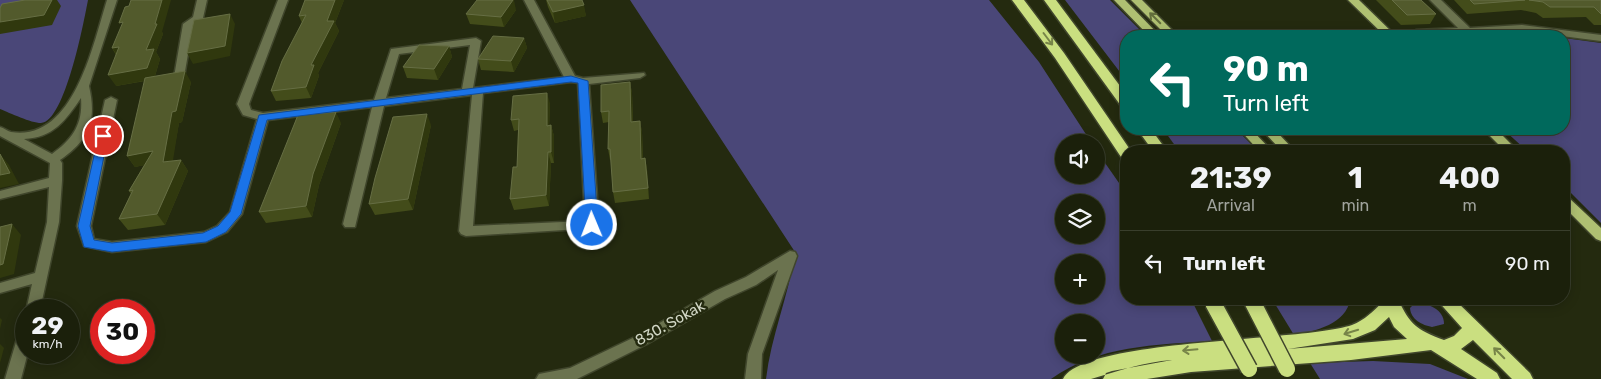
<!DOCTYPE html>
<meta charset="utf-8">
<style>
body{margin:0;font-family:Rubik,sans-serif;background:#242814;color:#f1f3f6;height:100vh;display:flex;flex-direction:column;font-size:19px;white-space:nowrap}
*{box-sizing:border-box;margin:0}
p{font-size:16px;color:#a0a39d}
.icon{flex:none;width:28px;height:28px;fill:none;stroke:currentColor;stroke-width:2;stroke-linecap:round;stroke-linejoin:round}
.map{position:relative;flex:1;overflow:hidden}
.side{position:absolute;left:1120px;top:145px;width:450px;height:160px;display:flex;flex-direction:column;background:#1b200b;border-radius:20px;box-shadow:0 2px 12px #0003,0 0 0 1px #393e2c}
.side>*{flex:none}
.guide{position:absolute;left:1120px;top:30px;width:450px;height:105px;border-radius:20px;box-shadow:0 2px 12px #0003,0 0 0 1px #393e2c;background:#00695c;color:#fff;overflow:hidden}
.fabs{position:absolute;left:1055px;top:134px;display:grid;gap:10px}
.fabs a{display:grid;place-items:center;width:50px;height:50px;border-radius:50%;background:#1b200b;box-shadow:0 2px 12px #0003,0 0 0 1px #393e2c;font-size:25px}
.speed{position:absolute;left:15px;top:299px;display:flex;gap:10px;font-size:25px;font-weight:700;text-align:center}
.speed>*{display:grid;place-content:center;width:65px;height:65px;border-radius:50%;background:#1b200b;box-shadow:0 2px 12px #0003,0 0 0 1px #393e2c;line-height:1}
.speed small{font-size:12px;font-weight:400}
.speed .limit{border:8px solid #d22;background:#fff;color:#111}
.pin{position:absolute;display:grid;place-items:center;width:42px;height:42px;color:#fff;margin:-21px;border:2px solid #fff;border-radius:50%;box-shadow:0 1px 5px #0007}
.me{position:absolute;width:55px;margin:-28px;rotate:359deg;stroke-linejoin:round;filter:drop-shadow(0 0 4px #0008)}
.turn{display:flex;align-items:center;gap:18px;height:105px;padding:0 20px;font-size:22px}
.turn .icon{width:65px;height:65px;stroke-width:2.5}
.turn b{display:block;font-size:35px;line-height:42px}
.eta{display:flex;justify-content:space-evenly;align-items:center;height:85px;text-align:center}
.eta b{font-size:30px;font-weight:700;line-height:35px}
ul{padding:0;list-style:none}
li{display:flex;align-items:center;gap:15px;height:65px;padding:0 20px;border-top:1px solid #393e2c}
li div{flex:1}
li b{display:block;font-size:19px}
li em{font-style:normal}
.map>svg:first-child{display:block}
.green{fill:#4a4778;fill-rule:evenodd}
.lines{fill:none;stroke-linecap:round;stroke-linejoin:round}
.minor-casing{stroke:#40462c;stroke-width:3}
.major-casing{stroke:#40462c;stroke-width:3}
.highway-casing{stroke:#40462c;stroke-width:3}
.minor{fill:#6b734f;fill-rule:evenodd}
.major{fill:#afc072;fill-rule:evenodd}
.highway{fill:#cadf80;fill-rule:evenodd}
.highway-bridge-casing{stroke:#40462c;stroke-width:19;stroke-linecap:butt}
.highway-bridge{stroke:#cadf80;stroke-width:16}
.wall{fill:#434c1a}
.shaded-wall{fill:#30380e}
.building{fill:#525a2c;stroke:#666e44}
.oneway{stroke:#636e3c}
.oneway2{stroke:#778448}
.route{fill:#1a73e8;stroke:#114b97}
.labels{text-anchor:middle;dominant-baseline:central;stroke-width:5;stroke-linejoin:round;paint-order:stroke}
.street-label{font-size:15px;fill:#d2d7c6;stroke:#242a0f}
</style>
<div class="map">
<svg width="1601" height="379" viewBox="0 0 1601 379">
<rect width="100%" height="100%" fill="#242a0f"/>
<g class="green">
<path d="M0,0H88C84,21 65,122 41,123C31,123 10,113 0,109Z"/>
<path d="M630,0H989L1039,62L1091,142H1064V175H1096V150L1126,193V299H1191L1212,341C1155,345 1099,345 1051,379H766C771,336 789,295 795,252ZM1064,202H1096V235H1064ZM1064,262H1096V295H1064ZM1064,322H1096V355H1064Z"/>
<path d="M1065,0H1110L1146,36H1126V80Z"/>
<path d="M1564,38L1601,43V223L1564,186V151H1527L1503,129H1564Z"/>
<path d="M1163,129H1236L1258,151H1179Z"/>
<path d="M1272,299H1350C1347,324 1315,331 1294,335Z"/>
<path d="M1415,303C1428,303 1444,309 1444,324L1432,327C1422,325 1411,320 1410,308Z"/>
<path d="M1373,361L1430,364L1468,379H1320L1310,363Z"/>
</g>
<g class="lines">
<defs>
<g id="minor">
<path d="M107,0H117L89,86C97,121 89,140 60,160L62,163V181L59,222L40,310L26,311L32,284L0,293V283L35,273L47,222L49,187L0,199V191L49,178L50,163L0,136V127C4,128 7,131 11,132C74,142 93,44 107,0ZM81,98C83,124 73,139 52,154L24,139C53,138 66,120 81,98Z"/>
<path d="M197,0H207L203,18L193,25L184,77L183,79H175L174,77L183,24L193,17Z"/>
<path d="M278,0H288L249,104L251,110L263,113L374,100L391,49L476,38L481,41L473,88L564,77L524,0H534L575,76L583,78L644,73L645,75L640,78L589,84L599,225L597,228L466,236L461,234L459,231L472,95L384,106L355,227H345L343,224L372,107L268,120L242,214L227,232L206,242L112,252L84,246L77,226L105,100L111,97L117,100L91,226L94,239L112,242L204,232L217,226L230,212L257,119L243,115L237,104ZM470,45L462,89L386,98L399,54ZM571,82L578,83L585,221L473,226L483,93Z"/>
<path d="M1430,0H1441L1470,28L1522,25L1601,35V41L1522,31L1412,35L1411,33L1416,30L1458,28Z"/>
<path d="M790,251L795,252L797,256L762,354L761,379H745L748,354L778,270L756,285L725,299L647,344L577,379H536L539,374L570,368L637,336L715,291L746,277Z"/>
<path d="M26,326L28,352L21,379H5L19,332L21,328Z"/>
</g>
<g id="major">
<path d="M1114,0H1125L1160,36H1149Z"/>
<path d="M1131,0H1142L1178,36H1167Z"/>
<path d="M1348,0H1359L1396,36H1385Z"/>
<path d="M1239,129H1251L1272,151H1259Z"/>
<path d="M1261,129H1274L1295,151H1282Z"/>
<path d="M1483,129H1496L1518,151H1505Z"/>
<path d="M1564,196L1568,197L1601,228V241L1596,239L1564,207Z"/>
</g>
<g id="highway">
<path d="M1012,0H1024L1064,53L1131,151H1126V159L1121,157L1055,58Z"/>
<path d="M1044,0H1056L1126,94V107L1121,106Z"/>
<path d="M1137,129H1151L1167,151H1153Z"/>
<path d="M1382,299H1398C1410,325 1417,330 1444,340L1454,336L1462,328L1436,299H1454L1530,373L1533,379H1512L1473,340L1461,349L1497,373L1500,379H1477L1431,350L1351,360L1191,372L1147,379H1103L1106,373L1112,371L1172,360C1144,362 1118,371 1091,379C1083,379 1071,379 1063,379C1083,338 1303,342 1352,325C1365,320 1373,311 1383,302ZM1389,317L1394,327L1407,339L1288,349L1353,339L1375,330Z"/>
</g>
</defs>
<use href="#minor" class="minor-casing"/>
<use href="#major" class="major-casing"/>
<use href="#highway" class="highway-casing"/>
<use href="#minor" class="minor"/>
<use href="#major" class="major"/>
<use href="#highway" class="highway"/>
<defs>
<g id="highway-bridge">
<path d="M1252,301L1287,369"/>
<path d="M1213,303L1249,369"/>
</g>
</defs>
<use href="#highway-bridge" class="highway-bridge-casing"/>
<use href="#highway-bridge" class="highway-bridge"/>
</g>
<g class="wall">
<path d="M344,0L335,23L339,31L318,73L319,76L311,98L276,101L271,91L302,23L299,16Z"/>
<path d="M546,0H582L586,16L555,23L548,7Z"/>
<path d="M1376,0H1421L1436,14L1430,24L1401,25Z"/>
<path d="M1454,0H1601V25H1594L1586,17L1543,18L1536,13L1521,10L1467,14Z"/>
<path d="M516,10L504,27L470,24L466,14Z"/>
<path d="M162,32L163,34L156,52L160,59L155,76L191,82L182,122L179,123L172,161L181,160L188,171L165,225L128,230L119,219L131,194L129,191L144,165L135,167L127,156L145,81L116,86V55L112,48Z"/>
<path d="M524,38L527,48L514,72L481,70L478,59Z"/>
<path d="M449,46L452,57L438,80L407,78L403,67Z"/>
<path d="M630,82L632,93L633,121H640L642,132L643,158H645L647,169L649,199L615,203L613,192L611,160H610L608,149L609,122L603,123L601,112Z"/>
<path d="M550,103L549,126L551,125L554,136V163H551L549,206L514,210L510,199L517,167L518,130L514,131L511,120Z"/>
<path d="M341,123L319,185L312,217L266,223L259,212Z"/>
<path d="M431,125L413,210L375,215L369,204Z"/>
</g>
<g class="shaded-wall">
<path d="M52,0H57L61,6L52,25L0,34V22Z"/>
<path d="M162,0H171L162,32L163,34L156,52L160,59L154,79L116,86L108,75L146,50L155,24Z"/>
<path d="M335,0H344L335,23L339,31L318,73L319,76L311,98L306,87L311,65Z"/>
<path d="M513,0H514L516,10L504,27L501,17Z"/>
<path d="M584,5L586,16L555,23L553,12Z"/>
<path d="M230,14L235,24L230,56L193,64L187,53Z"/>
<path d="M524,38L527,48L514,72L511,61Z"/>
<path d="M449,46L452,57L438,80L434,69Z"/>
<path d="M119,47V58L112,48Z"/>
<path d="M185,71L191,82L182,122L179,123L171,173L163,162L172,112Z"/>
<path d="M630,82L632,93L633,132L631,122Z"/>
<path d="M547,93L550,103L549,137L547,126Z"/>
<path d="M336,112L341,123L319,185L312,217L306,206L313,174Z"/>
<path d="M427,114L431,125L413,210L408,199Z"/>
<path d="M640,121L642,132L643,170L641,159Z"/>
<path d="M551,125L554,136V163L551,152Z"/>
<path d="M153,151L160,162L135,167L127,156Z"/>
<path d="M548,152L551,163L549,206L546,195Z"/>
<path d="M0,154L9,165L19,184L0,188Z"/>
<path d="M645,158L647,169L649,199L648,188Z"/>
<path d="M181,160L188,171L165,225L157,214Z"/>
<path d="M12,224L21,235L14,274L0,278V265Z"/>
<path d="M0,318L2,320L0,329Z"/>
<path d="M0,344L4,348L0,363Z"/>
</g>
<g class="building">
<path d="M25,0H52L44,15L0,22V8L2,4Z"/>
<path d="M131,0H162L155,24H157L146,50L154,49L147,68L108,75L119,47L112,48L123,22L119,23L125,7L129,6Z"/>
<path d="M305,0H335L327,21H334L311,65H314L306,87L271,91L282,61L306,15L299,16Z"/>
<path d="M477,0H513L501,17L466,14Z"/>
<path d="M547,0H582L584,5L553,12Z"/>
<path d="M1392,0H1421L1436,14L1407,15Z"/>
<path d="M1470,0H1525L1474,4Z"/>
<path d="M1529,0H1601V14L1594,7H1550L1543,2Z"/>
<path d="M230,14L225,46L187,53L194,20Z"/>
<path d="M493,36L524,38L511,61L478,59Z"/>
<path d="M419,45L449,46L434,69L403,67Z"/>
<path d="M185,71L176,111L172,112L163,162L181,160L157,214L119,219L133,190L129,191L153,151L127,156L145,78Z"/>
<path d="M630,82L631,122L640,121L641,159L645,158L648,188L613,192L610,149H608L609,111L601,112V85Z"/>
<path d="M547,93V126L551,125V152H548L546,195L510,199L513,167H517L519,119L511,120L513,96Z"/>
<path d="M336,112L313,174L306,206L259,212L298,115Z"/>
<path d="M427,114L408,199L369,204L375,178L393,117Z"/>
<path d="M0,154L10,173L0,175Z"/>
<path d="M12,224L3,264L0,265V227Z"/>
</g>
<defs><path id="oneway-shaft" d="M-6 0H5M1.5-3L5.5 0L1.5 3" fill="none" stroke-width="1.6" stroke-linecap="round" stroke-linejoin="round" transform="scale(1.25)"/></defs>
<use class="oneway" href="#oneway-shaft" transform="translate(1155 18) rotate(-135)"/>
<g class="oneway2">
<use href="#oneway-shaft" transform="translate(1048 39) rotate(53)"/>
<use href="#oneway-shaft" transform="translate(1351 332) rotate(163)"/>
<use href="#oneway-shaft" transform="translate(1190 350) rotate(175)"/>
<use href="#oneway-shaft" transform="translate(1499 353) rotate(-135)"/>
</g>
<path class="route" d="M571,76L588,81L598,225L596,228H587L586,225L578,83L571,82L267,120L241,214L226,232L206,242L112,252L84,247L78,226L99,134L103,133L108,136L90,226L94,240L112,243L203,233L218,226L230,212L259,115Z"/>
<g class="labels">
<g class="street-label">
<text transform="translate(670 323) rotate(-29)">830. Sokak</text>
</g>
</g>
</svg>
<div class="fabs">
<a><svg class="icon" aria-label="sound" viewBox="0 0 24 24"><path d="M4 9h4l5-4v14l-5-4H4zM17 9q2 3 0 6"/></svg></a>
<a><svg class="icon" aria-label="layers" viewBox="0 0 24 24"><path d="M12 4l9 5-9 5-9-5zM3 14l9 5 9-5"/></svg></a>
<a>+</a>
<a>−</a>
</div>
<div class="speed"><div>29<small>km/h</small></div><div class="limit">30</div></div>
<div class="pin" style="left:103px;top:136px;background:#d93025"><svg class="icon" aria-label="arrive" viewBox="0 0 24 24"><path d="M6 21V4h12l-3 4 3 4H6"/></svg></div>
<svg class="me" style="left:592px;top:225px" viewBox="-20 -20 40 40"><circle r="17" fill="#1a73e8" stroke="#fff" stroke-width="3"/><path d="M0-11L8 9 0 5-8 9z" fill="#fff"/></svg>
<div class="guide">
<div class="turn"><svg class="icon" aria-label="left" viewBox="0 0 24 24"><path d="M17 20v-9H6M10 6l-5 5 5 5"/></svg><div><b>90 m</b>Turn left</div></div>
</div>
<section class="side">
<div class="eta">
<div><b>21:39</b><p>Arrival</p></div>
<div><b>1</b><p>min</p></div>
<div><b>400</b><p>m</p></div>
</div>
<ul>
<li><svg class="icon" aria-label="left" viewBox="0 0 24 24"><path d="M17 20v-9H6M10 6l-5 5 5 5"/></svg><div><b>Turn left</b></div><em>90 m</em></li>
</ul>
</section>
</div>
